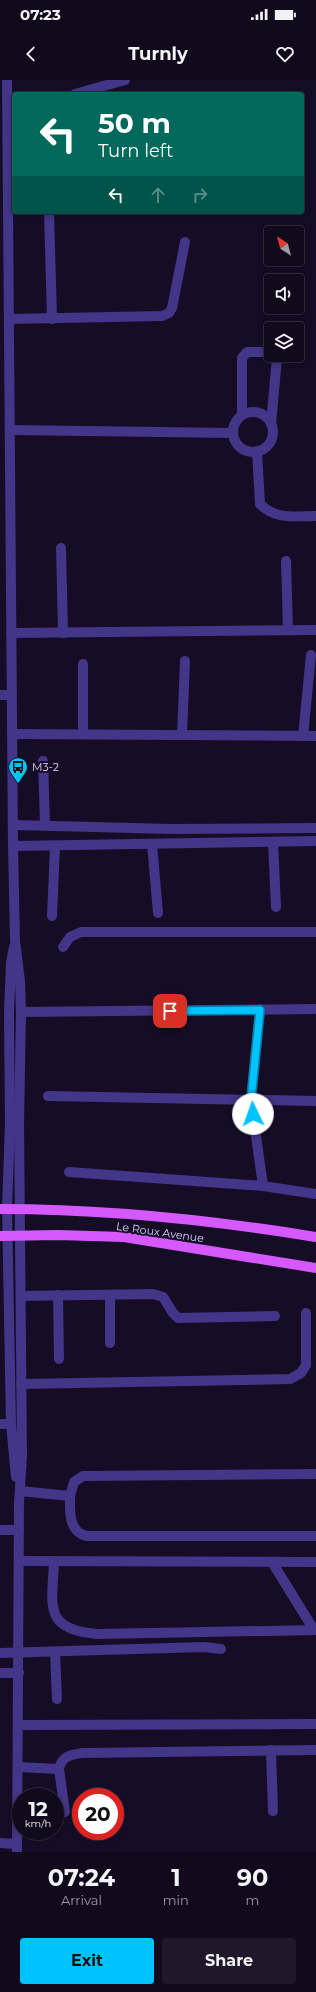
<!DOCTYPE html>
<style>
body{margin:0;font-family:Montserrat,sans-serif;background:#1e1829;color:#f1f3f6;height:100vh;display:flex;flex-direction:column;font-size:15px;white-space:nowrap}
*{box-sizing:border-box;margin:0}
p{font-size:13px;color:#9c9aa3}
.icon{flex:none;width:22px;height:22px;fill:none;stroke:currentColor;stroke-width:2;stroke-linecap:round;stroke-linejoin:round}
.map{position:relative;height:1772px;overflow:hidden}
.panel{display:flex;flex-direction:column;background:#100a1c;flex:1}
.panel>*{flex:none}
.hud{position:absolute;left:12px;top:12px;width:292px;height:122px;border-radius:4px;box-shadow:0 2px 6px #0003,0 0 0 1px #302b3b;background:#00695c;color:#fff;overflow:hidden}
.needle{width:26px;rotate:324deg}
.controls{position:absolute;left:264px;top:146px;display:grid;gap:8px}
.controls a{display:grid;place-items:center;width:40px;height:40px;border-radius:4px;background:#100a1c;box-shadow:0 2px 6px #0003,0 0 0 1px #302b3b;font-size:20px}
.speed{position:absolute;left:12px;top:1708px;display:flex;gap:8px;font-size:20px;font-weight:700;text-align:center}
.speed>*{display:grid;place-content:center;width:52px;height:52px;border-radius:50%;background:#100a1c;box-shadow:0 2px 6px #0003,0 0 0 1px #302b3b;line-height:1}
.speed small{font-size:10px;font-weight:400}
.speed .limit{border:6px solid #d22;background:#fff;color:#111}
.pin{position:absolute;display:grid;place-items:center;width:34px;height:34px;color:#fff;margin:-17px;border-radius:8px;box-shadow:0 2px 6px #0006}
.me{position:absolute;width:44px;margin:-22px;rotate:357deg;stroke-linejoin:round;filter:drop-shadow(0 0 3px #0008)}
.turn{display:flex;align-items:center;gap:14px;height:84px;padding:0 20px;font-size:18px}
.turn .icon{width:52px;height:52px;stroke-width:2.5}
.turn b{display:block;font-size:28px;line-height:34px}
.lanes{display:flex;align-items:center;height:38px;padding:0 20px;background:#0003;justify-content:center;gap:20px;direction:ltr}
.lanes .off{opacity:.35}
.eta{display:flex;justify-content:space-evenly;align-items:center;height:68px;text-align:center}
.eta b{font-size:24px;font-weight:700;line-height:28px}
.primary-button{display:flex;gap:8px;margin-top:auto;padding:8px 20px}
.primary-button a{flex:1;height:46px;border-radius:4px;background:#00c3fd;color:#111;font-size:16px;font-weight:700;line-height:46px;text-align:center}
.primary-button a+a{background:#1e1829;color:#f1f3f6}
.status{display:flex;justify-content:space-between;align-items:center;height:28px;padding:0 20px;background:#100a1c;direction:ltr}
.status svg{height:11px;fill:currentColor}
header{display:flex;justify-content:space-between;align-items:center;height:52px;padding:0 20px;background:#100a1c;font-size:18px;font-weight:700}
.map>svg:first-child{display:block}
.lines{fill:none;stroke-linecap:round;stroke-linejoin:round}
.minor{stroke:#433588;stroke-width:10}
.major{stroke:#d659ff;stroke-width:10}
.route-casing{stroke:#007fa4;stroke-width:10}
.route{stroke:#00c3fd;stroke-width:7}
.labels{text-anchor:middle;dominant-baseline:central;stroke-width:4;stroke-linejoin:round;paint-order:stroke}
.poi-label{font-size:11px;fill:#ddd2ff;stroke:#150d26;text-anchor:start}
.street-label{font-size:11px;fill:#ddd2ff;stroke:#150d26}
</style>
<div class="status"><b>07:23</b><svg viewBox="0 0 49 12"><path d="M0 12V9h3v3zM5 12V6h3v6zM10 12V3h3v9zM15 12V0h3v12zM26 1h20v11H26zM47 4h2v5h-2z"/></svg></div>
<header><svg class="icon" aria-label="back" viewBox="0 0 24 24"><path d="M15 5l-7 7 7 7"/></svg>Turnly<svg class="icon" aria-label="heart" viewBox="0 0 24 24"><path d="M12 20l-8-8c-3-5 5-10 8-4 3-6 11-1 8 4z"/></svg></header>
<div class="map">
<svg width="316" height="1772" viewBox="0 0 316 1772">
<rect width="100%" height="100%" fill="#150d26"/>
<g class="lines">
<g class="minor">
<path d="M7,0L13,766L15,861L20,901L21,932L19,1044L22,1376L19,1423L17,1772"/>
<path d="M75,14L125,0"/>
<path d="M49,132L52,239"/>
<path d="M9,239L162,236L169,233L172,228L185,162"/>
<circle cx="253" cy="352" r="20"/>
<path d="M242,335V278L247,272H271"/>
<path d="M271,344L277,278L276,275"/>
<path d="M10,350L233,353"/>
<path d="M257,371L260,424C275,440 296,436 316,436"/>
<path d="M61,468L63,553"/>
<path d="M286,481L288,550"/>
<path d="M11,553L316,550"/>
<path d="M0,615H11"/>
<path d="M12,654L316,656"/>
<path d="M83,654V584"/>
<path d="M182,655L185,581"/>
<path d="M303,656L311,575"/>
<path d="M43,681L45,744"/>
<path d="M13,745L172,749L316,748"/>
<path d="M273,762L276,827"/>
<path d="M152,764L158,833"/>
<path d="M13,766L316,761"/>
<path d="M52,836L55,766"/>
<path d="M14,867L11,883L9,933L10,1043L7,1129L11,1344L16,1397"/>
<path d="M63,867L70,857L81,852H316"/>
<path d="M260,929L251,1020L263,1106"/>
<path d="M21,932L316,929"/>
<path d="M48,1016L316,1021"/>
<path d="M69,1092L263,1106L316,1114"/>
<path d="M58,1215L59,1279"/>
<path d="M21,1216L153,1214L163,1217L173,1233L178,1238L275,1236"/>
<path d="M110,1263V1215"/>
<path d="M21,1304L290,1299L301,1293L306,1285V1233"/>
<path d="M0,1344H11"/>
<path d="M20,1411L70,1416L74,1402L83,1396L316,1394"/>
<path d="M70,1416C70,1431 68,1452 87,1456H316"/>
<path d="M0,1450H19"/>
<path d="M19,1481L316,1482"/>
<path d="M54,1482C52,1526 43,1550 98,1554L316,1550"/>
<path d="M272,1482L314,1550"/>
<path d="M55,1572L57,1619"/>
<path d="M0,1573L204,1567L221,1569"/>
<path d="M0,1593H19"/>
<path d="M18,1645L316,1644"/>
<path d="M271,1670L273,1731"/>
<path d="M18,1687L59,1689"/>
<path d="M65,1732L59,1689C62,1676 70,1675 82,1673L316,1670"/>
<path d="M0,1763L16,1764"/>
</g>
<g class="major">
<path d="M0,1129C105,1129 212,1140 316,1157"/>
<path d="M0,1156L58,1155L124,1157L316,1188"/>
</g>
</g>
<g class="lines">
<defs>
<path id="route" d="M170,931L260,930L251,1020L253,1034"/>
</defs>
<use href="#route" class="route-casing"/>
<use href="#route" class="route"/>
</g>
<defs>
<symbol id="bus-pin" viewBox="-11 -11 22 30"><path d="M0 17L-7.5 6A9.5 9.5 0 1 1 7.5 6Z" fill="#00c3fd" stroke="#150d26"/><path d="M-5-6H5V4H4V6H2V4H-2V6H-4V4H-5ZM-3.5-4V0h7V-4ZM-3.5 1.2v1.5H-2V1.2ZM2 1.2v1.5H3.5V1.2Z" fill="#111"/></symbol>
</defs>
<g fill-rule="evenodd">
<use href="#bus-pin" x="7" y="676" width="22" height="30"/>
</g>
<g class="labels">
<g class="poi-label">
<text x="32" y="687">M3-2</text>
</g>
<g class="street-label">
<text transform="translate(160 1152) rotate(8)">Le Roux Avenue</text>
</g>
</g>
</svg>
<div class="controls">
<a><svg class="needle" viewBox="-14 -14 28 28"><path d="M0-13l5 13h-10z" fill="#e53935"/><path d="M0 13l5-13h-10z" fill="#9c9aa3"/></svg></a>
<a><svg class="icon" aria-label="sound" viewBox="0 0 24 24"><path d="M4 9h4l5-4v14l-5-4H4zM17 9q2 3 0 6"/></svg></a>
<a><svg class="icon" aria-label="layers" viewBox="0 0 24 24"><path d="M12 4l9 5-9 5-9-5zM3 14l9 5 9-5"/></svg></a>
</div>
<div class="speed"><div>12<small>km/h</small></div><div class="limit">20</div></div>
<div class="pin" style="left:170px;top:931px;background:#d93025"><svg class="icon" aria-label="arrive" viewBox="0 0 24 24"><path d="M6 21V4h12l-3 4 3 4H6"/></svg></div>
<svg class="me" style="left:253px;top:1034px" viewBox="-20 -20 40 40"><circle r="19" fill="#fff"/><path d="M0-13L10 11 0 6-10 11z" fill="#00c3fd"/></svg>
<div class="hud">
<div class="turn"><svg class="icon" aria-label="left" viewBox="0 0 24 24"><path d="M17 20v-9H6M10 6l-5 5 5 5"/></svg><div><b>50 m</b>Turn left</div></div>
<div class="lanes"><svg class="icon" aria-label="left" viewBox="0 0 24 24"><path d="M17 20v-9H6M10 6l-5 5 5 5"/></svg><svg class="icon off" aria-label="ahead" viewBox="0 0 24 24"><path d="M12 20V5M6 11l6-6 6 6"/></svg><svg class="icon off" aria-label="right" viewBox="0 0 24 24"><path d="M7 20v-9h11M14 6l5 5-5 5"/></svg></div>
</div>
</div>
<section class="panel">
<div class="eta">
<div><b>07:24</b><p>Arrival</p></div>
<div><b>1</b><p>min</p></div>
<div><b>90</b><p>m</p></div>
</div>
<div class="primary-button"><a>Exit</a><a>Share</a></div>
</section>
